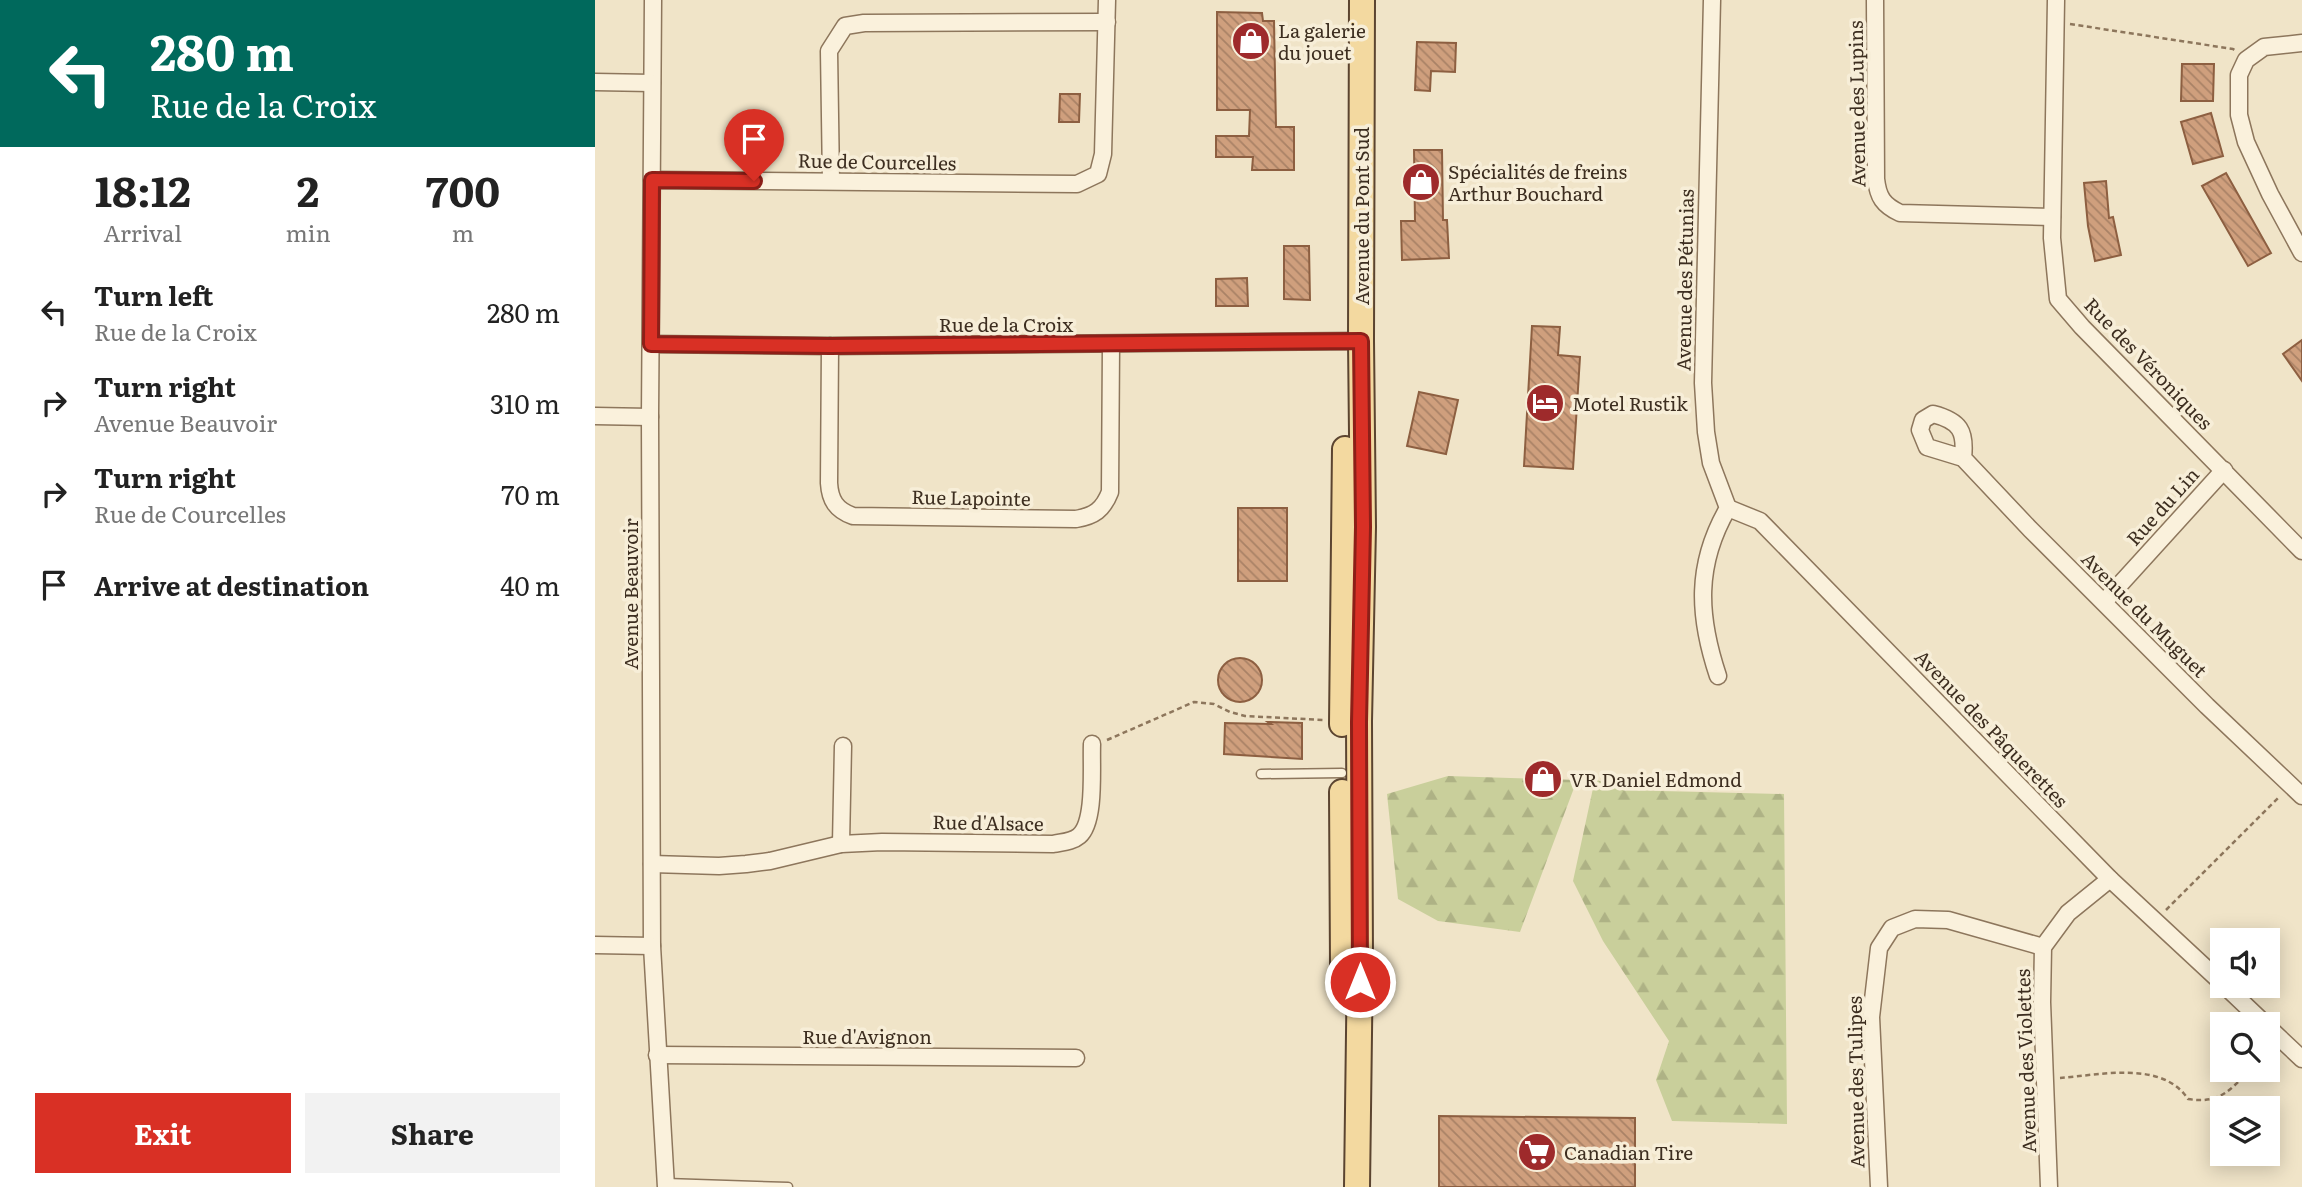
<!DOCTYPE html>
<meta charset="utf-8">
<style>
body{margin:0;font-family:Literata,serif;background:#f2f2f2;color:#222;height:100vh;display:flex;flex-direction:column;font-size:26px;white-space:nowrap}
*{box-sizing:border-box;margin:0}
p{font-size:23px;color:#767676}
.icon{flex:none;width:38px;height:38px;fill:none;stroke:currentColor;stroke-width:2;stroke-linecap:round;stroke-linejoin:round}
.map{position:relative;flex:1;overflow:hidden}
.side{display:flex;flex-direction:column;background:#fff;width:595px}
.side>*{flex:none}
.banner{background:#00695c;color:#fff;overflow:hidden}
.controls{position:absolute;left:1615px;top:928px;display:grid;gap:14px}
.controls a{display:grid;place-items:center;width:70px;height:70px;border-radius:0px;background:#fff;box-shadow:0 4px 18px #0003;font-size:35px}
.pin{position:absolute;display:grid;place-items:center;width:60px;height:60px;color:#fff;margin:-72px -30px;border-radius:50% 50% 50% 0;rotate:-45deg;box-shadow:0 0 7px #0007}
.pin .icon{rotate:45deg}
.me{position:absolute;width:77px;margin:-38px;rotate:0deg;stroke-linejoin:round;filter:drop-shadow(0 0 5px #0008)}
.turn{display:flex;align-items:center;gap:24px;height:147px;padding:0 35px;font-size:32px}
.turn .icon{width:91px;height:91px;stroke-width:2.5}
.turn b{display:block;font-size:49px;line-height:60px}
.eta{display:flex;justify-content:space-evenly;align-items:center;height:119px;text-align:center}
.eta b{font-size:42px;font-weight:700;line-height:49px}
.button{display:flex;gap:14px;margin-top:auto;padding:14px 35px}
.button a{flex:1;height:80px;border-radius:0px;background:#d93025;color:#fff;font-size:28px;font-weight:700;line-height:80px;text-align:center}
.button a+a{background:#f2f2f2;color:#222}
ul{padding:0;list-style:none}
li{display:flex;align-items:center;gap:21px;height:91px;padding:0 35px}
li div{flex:1}
li b{display:block;font-size:26px}
li em{font-style:normal}
main{display:flex;flex:1;min-height:0}
.map>svg:first-child{display:block}
.forest{fill:url(#forest-firs)}
.building{fill:url(#building-back-hatch);stroke:#8d5f41;stroke-width:2}
.lines{fill:none;stroke-linecap:round;stroke-linejoin:round}
.service-casing{stroke:#8d765c;stroke-width:11}
.minor-casing{stroke:#8d765c;stroke-width:19}
.primary-casing{stroke:#5b4430;stroke-width:28}
.path{stroke:#8d765c;stroke-width:2.5;stroke-dasharray:5 3.5;stroke-linecap:butt}
.service{stroke:#faf1dc;stroke-width:8}
.minor{stroke:#faf1dc;stroke-width:16}
.primary{stroke:#f3d9a0;stroke-width:24}
.route-casing{stroke:#8d1f18;stroke-width:18}
.route{stroke:#d93025;stroke-width:12}
.labels{text-anchor:middle;dominant-baseline:central;stroke-width:7;stroke-linejoin:round;paint-order:stroke}
.poi-label{font-size:19px;fill:#3d2e20;stroke:#f7eed8;text-anchor:start}
.street-label{font-size:19px;fill:#3d2e20;stroke:#f7eed8}
</style>
<main>
<section class="side">
<div class="banner">
<div class="turn"><svg class="icon" aria-label="left" viewBox="0 0 24 24"><path d="M17 20v-9H6M10 6l-5 5 5 5"/></svg><div><b>280 m</b>Rue de la Croix</div></div>
</div>
<div class="eta">
<div><b>18:12</b><p>Arrival</p></div>
<div><b>2</b><p>min</p></div>
<div><b>700</b><p>m</p></div>
</div>
<ul>
<li><svg class="icon" aria-label="left" viewBox="0 0 24 24"><path d="M17 20v-9H6M10 6l-5 5 5 5"/></svg><div><b>Turn left</b><p>Rue de la Croix</p></div><em>280 m</em></li>
<li><svg class="icon" aria-label="right" viewBox="0 0 24 24"><path d="M7 20v-9h11M14 6l5 5-5 5"/></svg><div><b>Turn right</b><p>Avenue Beauvoir</p></div><em>310 m</em></li>
<li><svg class="icon" aria-label="right" viewBox="0 0 24 24"><path d="M7 20v-9h11M14 6l5 5-5 5"/></svg><div><b>Turn right</b><p>Rue de Courcelles</p></div><em>70 m</em></li>
<li><svg class="icon" aria-label="arrive" viewBox="0 0 24 24"><path d="M6 21V4h12l-3 4 3 4H6"/></svg><div><b>Arrive at destination</b></div><em>40 m</em></li>
</ul>
<div class="button"><a>Exit</a><a>Share</a></div>
</section>
<div class="map">
<svg width="1707" height="1187" viewBox="0 0 1707 1187">
<defs>
<pattern id="forest-firs" width="22" height="20" patternUnits="userSpaceOnUse" patternTransform="scale(1.75)"><rect width="22" height="20" fill="#c9cf9b"/><path d="M5 1l3.5 6h-7zM16 11l3.5 6h-7z" fill="#aeb285"/></pattern>
<pattern id="building-back-hatch" width="6" height="6" patternUnits="userSpaceOnUse" patternTransform="scale(1.75)"><rect width="6" height="6" fill="#cf9f7d"/><path d="M-1 5l2 2M0 0l6 6M5-1l2 2" fill="none" stroke="#a98266"/></pattern>
</defs>
<rect width="100%" height="100%" fill="#f0e4c8"/>
<g class="forest">
<path d="M853,776L982,780L925,932L843,921L803,899L792,794Z"/>
<path d="M1000,779L1026,790L1189,794L1192,1124L1077,1121L1061,1080L1074,1041L1008,941L978,881Z"/>
</g>
<g class="building">
<path d="M622,12L667,13L668,21H679L681,127H699V170H657L658,157H621V136H654L655,110H622Z"/>
<path d="M822,42L861,43L860,72L836,71L835,91L820,90Z"/>
<path d="M1587,64H1619L1618,101H1586Z"/>
<path d="M465,94H485L484,122H464Z"/>
<path d="M1616,113L1628,156L1598,164L1586,122Z"/>
<path d="M819,150H847L848,220H852L854,258L807,260L806,221H820Z"/>
<path d="M1631,173L1676,253L1653,266L1607,186Z"/>
<path d="M1511,181L1514,218L1518,217L1526,255L1500,261L1493,226L1489,183Z"/>
<path d="M689,246H714L715,300L689,299Z"/>
<path d="M652,278L653,306H621V279Z"/>
<path d="M937,326L965,327L963,355L985,357L978,469L929,466Z"/>
<path d="M1707,340V381L1688,354Z"/>
<path d="M824,392L863,400L851,454L812,446Z"/>
<rect x="643" y="508" width="49" height="73"/>
<circle cx="645" cy="680" r="22"/>
<path d="M673,722L707,723V759L629,754L630,723L676,724Z"/>
<path d="M844,1116L1040,1118V1187H844Z"/>
</g>
<g class="lines">
<defs>
<g id="service">
<path d="M666,774L747,773"/>
<path d="M71,1183L193,1187"/>
</g>
<g id="minor">
<path d="M58,0L55,417L57,946L71,1187"/>
<path d="M1117,0L1108,383L1111,432L1116,463L1133,508C1100,565 1103,616 1123,676"/>
<path d="M1280,0L1281,179C1283,197 1288,205 1305,213L1457,217"/>
<path d="M1461,0L1457,238L1463,299L1487,327L1707,551"/>
<path d="M1707,43L1669,47L1651,60L1644,75V115L1651,142L1675,194L1707,253"/>
<path d="M0,82L57,83"/>
<path d="M57,180L482,184L503,174L508,154L512,0"/>
<path d="M236,181L234,51L250,26L269,23L512,22"/>
<path d="M56,344L235,346L766,341"/>
<path d="M235,346L234,483C235,500 241,510 258,516L481,519C499,516 508,510 515,492L516,345"/>
<path d="M0,416L55,417"/>
<path d="M1368,458C1371,431 1365,421 1338,414L1328,420L1325,430L1332,447L1368,458L1435,529L1612,706L1707,796"/>
<path d="M1133,508L1165,521L1515,879L1628,984"/>
<path d="M1509,602L1629,470"/>
<path d="M246,844L248,746"/>
<path d="M57,864L124,866L151,864L175,861L246,844L287,842L458,844C467,842 477,842 484,836C501,822 496,766 497,744"/>
<path d="M0,945L57,946"/>
<path d="M1629,985L1670,1024"/>
<path d="M1673,1027L1707,1059"/>
<path d="M62,1055L481,1058"/>
<path d="M1284,1187L1276,1017L1284,948L1297,928L1320,919L1353,920L1448,947"/>
<path d="M1454,1187L1447,1002L1448,947L1473,913L1515,879"/>
</g>
<g id="primary">
<path d="M747,724L750,449"/>
<path d="M747,792L748,965"/>
<path d="M762,1187L765,957L764,721L768,527L766,341L767,0"/>
</g>
</defs>
<use href="#service" class="service-casing"/>
<use href="#minor" class="minor-casing"/>
<use href="#primary" class="primary-casing"/>
<g class="path">
<path d="M1475,24L1638,49L1641,51"/>
<path d="M512,740L599,702L619,704L635,712L650,716L729,720"/>
<path d="M1571,910L1685,796"/>
<path d="M1465,1078C1505,1075 1567,1060 1593,1099C1625,1104 1634,1091 1656,1069"/>
</g>
<use href="#service" class="service"/>
<use href="#minor" class="minor"/>
<use href="#primary" class="primary"/>
</g>
<g class="lines">
<defs>
<path id="route" d="M159,181L57,180L56,344L235,346L766,341L768,527L764,722L765,982"/>
</defs>
<use href="#route" class="route-casing"/>
<use href="#route" class="route"/>
</g>
<defs>
<symbol id="shop-disc" viewBox="-11 -11 22 22"><circle r="9.5" fill="#9e2a2b" stroke="#f7eed8"/><path d="M-5-2.5h2.3a2.7 3.5 0 0 1 5.4 0H5L5.5 6h-11ZM-1.5-2.5h3a1.5 2.3 0 0 0-3 0Z" fill="#fff"/></symbol>
<symbol id="hotel-disc" viewBox="-11 -11 22 22"><circle r="9.5" fill="#9e2a2b" stroke="#f7eed8"/><path d="M-6-4.5h1.5V1H6V5H4.5V3h-9V5H-6ZM-4 0a1.8 1.8 0 1 1 3.6 0ZM.5 0V-2.5h3Q6-2.5 6 0Z" fill="#fff"/></symbol>
<symbol id="supermarket-disc" viewBox="-11 -11 22 22"><circle r="9.5" fill="#9e2a2b" stroke="#f7eed8"/><path d="M-6-5.5h2.5l.6 2H6L4.5 2H-2.5L-4.4-4H-6ZM-1.5 3.2a1.3 1.3 0 1 0 .1 0ZM3 3.2a1.3 1.3 0 1 0 .1 0Z" fill="#fff"/></symbol>
</defs>
<g fill-rule="evenodd">
<use href="#shop-disc" x="634" y="19" width="44" height="44"/>
<use href="#shop-disc" x="804" y="160" width="44" height="44"/>
<use href="#hotel-disc" x="928" y="381" width="44" height="44"/>
<use href="#shop-disc" x="926" y="757" width="44" height="44"/>
<use href="#supermarket-disc" x="920" y="1130" width="44" height="44"/>
</g>
<g class="labels">
<g class="poi-label">
<text x="683" y="30">La galerie<tspan x="683" dy="22">du jouet</tspan></text>
<text x="853" y="171">Spécialités de freins<tspan x="853" dy="22">Arthur Bouchard</tspan></text>
<text x="977" y="403">Motel Rustik</text>
<text x="975" y="779">VR Daniel Edmond</text>
<text x="969" y="1152">Canadian Tire</text>
</g>
<g class="street-label">
<text transform="translate(1261 104) rotate(-91)">Avenue des Lupins</text>
<text transform="translate(282 161) rotate(1)">Rue de Courcelles</text>
<text transform="translate(766 216) rotate(-90)">Avenue du Pont Sud</text>
<text transform="translate(1089 280) rotate(-89)">Avenue des Pétunias</text>
<text x="411" y="324">Rue de la Croix</text>
<text transform="translate(1554 363) rotate(46)">Rue des Véroniques</text>
<text transform="translate(376 497) rotate(1)">Rue Lapointe</text>
<text transform="translate(1567 506) rotate(-48)">Rue du Lin</text>
<text transform="translate(35 594) rotate(-90)">Avenue Beauvoir</text>
<text transform="translate(1550 614) rotate(45)">Avenue du Muguet</text>
<text transform="translate(1397 728) rotate(46)">Avenue des Pâquerettes</text>
<text transform="translate(393 822) rotate(1)">Rue d'Alsace</text>
<text x="272" y="1036">Rue d'Avignon</text>
<text transform="translate(1430 1061) rotate(-92)">Avenue des Violettes</text>
<text transform="translate(1260 1082) rotate(-91)">Avenue des Tulipes</text>
</g>
</g>
</svg>
<div class="controls">
<a><svg class="icon" aria-label="sound" viewBox="0 0 24 24"><path d="M4 9h4l5-4v14l-5-4H4zM17 9q2 3 0 6"/></svg></a>
<a><svg class="icon" aria-label="search" viewBox="0 0 24 24"><circle cx="10" cy="10" r="6"/><path d="M15 15l6 6"/></svg></a>
<a><svg class="icon" aria-label="layers" viewBox="0 0 24 24"><path d="M12 4l9 5-9 5-9-5zM3 14l9 5 9-5"/></svg></a>
</div>
<div class="pin" style="left:159px;top:181px;background:#d93025"><svg class="icon" aria-label="arrive" viewBox="0 0 24 24"><path d="M6 21V4h12l-3 4 3 4H6"/></svg></div>
<svg class="me" style="left:765px;top:982px" viewBox="-20 -20 40 40"><circle r="17" fill="#d93025" stroke="#fff" stroke-width="3"/><path d="M0-11L8 9 0 5-8 9z" fill="#fff"/></svg>
</div>
</main>
